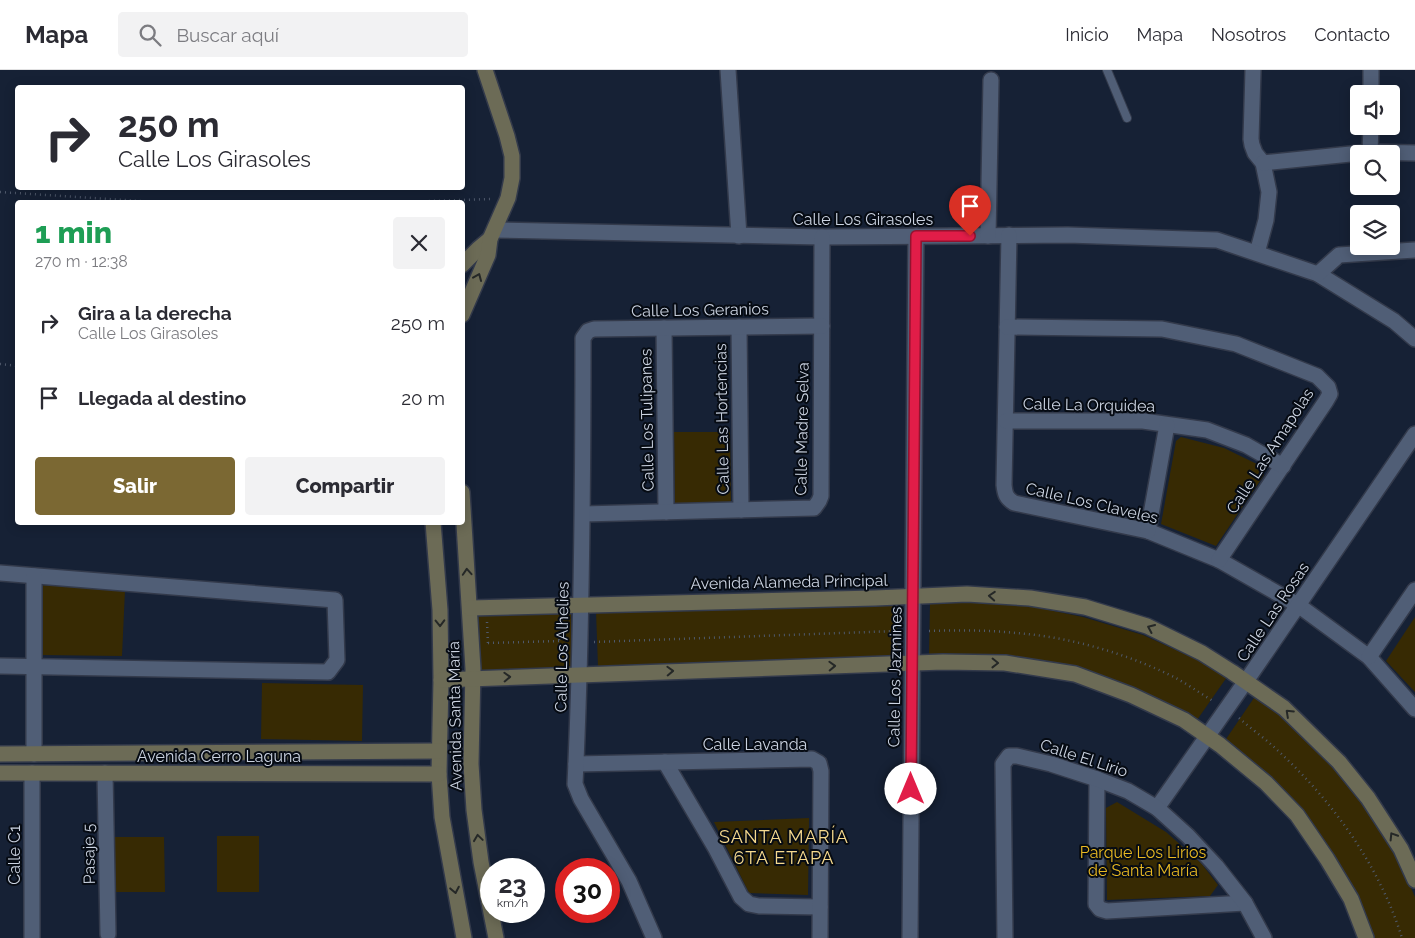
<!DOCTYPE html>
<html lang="es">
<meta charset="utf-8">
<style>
body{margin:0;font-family:Raleway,sans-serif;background:#f2f2f3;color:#2b2b33;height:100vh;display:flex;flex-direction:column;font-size:19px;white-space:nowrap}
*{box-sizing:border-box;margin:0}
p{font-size:16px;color:#7c7c81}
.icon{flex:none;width:28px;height:28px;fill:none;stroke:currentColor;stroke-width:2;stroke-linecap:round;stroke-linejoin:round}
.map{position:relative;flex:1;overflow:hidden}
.side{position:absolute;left:15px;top:130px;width:450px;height:325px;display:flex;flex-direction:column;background:#fff;border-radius:5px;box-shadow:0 2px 12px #0003}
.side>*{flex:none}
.top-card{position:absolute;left:15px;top:15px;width:450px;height:105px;border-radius:5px;box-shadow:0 2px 12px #0003;background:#fff;color:#2b2b33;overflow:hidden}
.tools{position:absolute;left:1350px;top:15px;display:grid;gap:10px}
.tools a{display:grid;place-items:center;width:50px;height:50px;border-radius:5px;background:#fff;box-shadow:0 2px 12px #0003;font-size:25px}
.speed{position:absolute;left:480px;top:788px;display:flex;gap:10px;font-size:25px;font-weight:700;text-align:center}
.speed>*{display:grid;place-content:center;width:65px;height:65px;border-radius:50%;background:#fff;box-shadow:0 2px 12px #0003;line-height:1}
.speed small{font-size:12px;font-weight:400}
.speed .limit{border:8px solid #d22;background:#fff;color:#111}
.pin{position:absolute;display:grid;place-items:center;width:42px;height:42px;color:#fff;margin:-51px -21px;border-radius:50% 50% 50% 0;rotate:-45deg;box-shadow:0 0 5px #0007}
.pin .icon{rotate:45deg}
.me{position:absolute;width:55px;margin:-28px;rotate:0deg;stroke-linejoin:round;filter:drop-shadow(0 0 4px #0008)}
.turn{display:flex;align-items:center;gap:18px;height:105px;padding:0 20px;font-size:22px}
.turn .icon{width:65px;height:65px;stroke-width:2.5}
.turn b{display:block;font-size:35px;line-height:42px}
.round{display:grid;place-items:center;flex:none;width:52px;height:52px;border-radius:5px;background:#f2f2f3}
.head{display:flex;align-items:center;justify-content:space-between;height:85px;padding:0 20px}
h1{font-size:30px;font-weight:800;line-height:38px;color:#1e9e55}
.primary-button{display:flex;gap:10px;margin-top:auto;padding:10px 20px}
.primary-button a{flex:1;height:58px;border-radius:5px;background:#7b6833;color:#fff;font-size:20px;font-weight:800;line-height:58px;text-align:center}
.primary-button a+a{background:#f2f2f3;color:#2b2b33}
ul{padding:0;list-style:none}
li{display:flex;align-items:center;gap:15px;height:75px;padding:0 20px}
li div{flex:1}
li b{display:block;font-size:19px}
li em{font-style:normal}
header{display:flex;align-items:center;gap:30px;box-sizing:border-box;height:70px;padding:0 25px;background:#fff;border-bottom:1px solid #e1e1e2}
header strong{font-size:24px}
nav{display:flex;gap:28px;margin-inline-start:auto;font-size:18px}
.search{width:350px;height:45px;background:#f2f2f3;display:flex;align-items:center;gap:12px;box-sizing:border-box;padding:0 18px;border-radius:5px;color:#7c7c81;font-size:19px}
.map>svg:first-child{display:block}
.green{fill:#372a03}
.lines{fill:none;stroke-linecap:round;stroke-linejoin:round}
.lane-casing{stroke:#333a4b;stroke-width:10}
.street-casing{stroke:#333a4b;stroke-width:18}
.secondary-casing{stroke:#333a4b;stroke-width:18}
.path{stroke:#4f596b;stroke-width:2.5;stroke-dasharray:1 4;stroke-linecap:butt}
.lane{stroke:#505e76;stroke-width:8}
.street{stroke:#505e76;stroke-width:15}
.secondary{stroke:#6c6b56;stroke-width:15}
.oneway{stroke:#252827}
.route-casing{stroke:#92132f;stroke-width:12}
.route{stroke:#e11d48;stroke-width:9}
.labels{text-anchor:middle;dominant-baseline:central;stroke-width:4;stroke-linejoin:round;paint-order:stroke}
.street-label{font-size:16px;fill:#cbd3e1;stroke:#060b13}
.park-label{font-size:16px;fill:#eaba22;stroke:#060b13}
.neighbourhood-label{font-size:18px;letter-spacing:1px;fill:#f7da8e;stroke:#060b13}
</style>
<header>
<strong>Mapa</strong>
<div class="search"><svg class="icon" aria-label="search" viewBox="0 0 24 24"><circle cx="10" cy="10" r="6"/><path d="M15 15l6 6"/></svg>Buscar aquí</div>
<nav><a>Inicio</a><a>Mapa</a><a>Nosotros</a><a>Contacto</a></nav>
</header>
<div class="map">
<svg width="1415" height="868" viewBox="0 0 1415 868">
<rect width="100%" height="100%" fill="#162135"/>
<g class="green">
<path d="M674,362H730L731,433H675Z"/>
<path d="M1181,367L1224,378L1263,397L1264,405L1216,476L1161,454L1176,371Z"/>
<path d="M40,515L125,520L122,586L40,585Z"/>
<path d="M969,532L1029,536L1083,547L1143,565L1198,590L1227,607L1197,650L1135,618L1077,597L1006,585H929L930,533Z"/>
<path d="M896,533L898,589L598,597L596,541Z"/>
<path d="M571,543L572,599L479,600L478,544Z"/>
<path d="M1415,547V622L1386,591Z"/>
<path d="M262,613L363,615L362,671L261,669Z"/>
<path d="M1256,625L1287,647L1332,694L1368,738L1394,779L1415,827V868H1374C1359,822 1322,760 1288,725C1269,704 1247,687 1226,669Z"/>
<path d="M1117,732L1166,762L1201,793L1218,815L1210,826L1107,830L1106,738Z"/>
<path d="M809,748L808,825L749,823L714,752Z"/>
<rect x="217" y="766" width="42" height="56"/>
<path d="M114,767H164L165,822H114Z"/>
</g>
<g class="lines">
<defs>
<path id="lane" d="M1107,0L1127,48"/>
<g id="street">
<path d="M728,0L739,166"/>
<path d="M1253,0L1251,69L1252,75L1255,83L1263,93L1269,122L1266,150L1257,183"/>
<path d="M1371,24V0"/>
<path d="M1370,82L1371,56"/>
<path d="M1263,93L1370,82L1415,83"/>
<path d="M495,160L822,167L1068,165L1217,170L1318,204L1394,251L1415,269"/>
<path d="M1009,165L1004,415C1005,424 1006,428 1014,433L1148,461L1219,490L1298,535L1369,587L1415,639"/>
<path d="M988,166L991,10"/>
<path d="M1318,204L1339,185L1415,180"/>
<path d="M739,257L741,440"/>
<path d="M1007,257L1162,259L1236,274L1317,306L1328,317L1330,324L1326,331L1219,490"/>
<path d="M664,258L666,442"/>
<path d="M1006,351H1143L1207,360L1246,375L1283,396"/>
<path d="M583,444L814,438L819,431L821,426L822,167"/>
<path d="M1148,461L1167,355"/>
<path d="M0,503L335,530L337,590L328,602L0,596"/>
<path d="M34,506V684"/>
<path d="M1369,587L1415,520"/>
<path d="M665,692L716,779L741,827L749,834L759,836L820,837"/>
<path d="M576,694L812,689L819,693L821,701L820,868"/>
<path d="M32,703V868"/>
<path d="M105,703L108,864"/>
<path d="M1097,709L1096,834L1100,839L1107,841L1245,833"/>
<path d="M1157,738L1253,601L1415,364"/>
<path d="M654,868L629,811L581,729L575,714C582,566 583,417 583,268L588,261L594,259L822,256"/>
<path d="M910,868L916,166"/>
<path d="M1005,868L1003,694L1009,686H1017L1051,694L1097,709L1128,721L1157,738L1188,766L1216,796L1245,833L1264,868"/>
</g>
<g id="secondary">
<path d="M462,195L478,179L490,169"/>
<path d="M462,245L488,185L490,169L508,128L512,108V86L507,66L485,0"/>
<path d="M462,422L473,599L471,694L474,740L481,792L496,868"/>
<path d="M433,452L440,540L441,610L439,704L442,747L464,868"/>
<path d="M470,538L875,528L967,524L1030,528L1085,537L1147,556L1202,583L1232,602L1284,638L1339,692L1368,728L1401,779L1415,810"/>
<path d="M441,610L943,592L1005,593L1075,604L1131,625L1184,650L1220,675L1266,713L1297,745L1327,789L1351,829L1366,868"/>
<path d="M0,684L439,681"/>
<path d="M0,703L439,704"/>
</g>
</defs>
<use href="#lane" class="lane-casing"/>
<use href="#street" class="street-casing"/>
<use href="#secondary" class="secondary-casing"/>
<g class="path">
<path d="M0,122L155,132"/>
<path d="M419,132L430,131L491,129"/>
<path d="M0,294L18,296"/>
<path d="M487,552L488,574"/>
<path d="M929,561C958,560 987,560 1016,563C1070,567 1125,583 1174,607C1187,614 1200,623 1213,631"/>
<path d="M594,572L897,561"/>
<path d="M488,573L559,571"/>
<path d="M561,590L559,571L562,549"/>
<path d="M1239,648C1250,658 1263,667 1274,677C1331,729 1379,794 1402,868"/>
</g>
<use href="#lane" class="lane"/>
<use href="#street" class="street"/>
<use href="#secondary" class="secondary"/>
</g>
<defs><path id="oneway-chevron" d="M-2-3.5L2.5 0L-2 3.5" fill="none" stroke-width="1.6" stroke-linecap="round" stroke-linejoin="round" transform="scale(1.25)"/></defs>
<g class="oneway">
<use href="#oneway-chevron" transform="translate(478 207) rotate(-67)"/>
<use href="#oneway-chevron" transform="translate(467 502) rotate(-94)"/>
<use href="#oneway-chevron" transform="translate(992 526) rotate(-176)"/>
<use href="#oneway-chevron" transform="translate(440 553) rotate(89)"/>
<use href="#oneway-chevron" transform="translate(1151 558) rotate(-156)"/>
<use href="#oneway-chevron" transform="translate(995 593) rotate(1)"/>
<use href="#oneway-chevron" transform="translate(832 596) rotate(-2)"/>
<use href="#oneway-chevron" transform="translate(670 601) rotate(-2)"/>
<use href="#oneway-chevron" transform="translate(507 607) rotate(-2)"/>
<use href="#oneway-chevron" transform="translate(1289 643) rotate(-137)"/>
<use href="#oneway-chevron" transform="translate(1393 766) rotate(-122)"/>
<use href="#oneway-chevron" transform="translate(478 768) rotate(-98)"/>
<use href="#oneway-chevron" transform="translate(455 820) rotate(79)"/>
</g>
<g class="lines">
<defs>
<path id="route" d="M911,719L916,166H970"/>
</defs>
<use href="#route" class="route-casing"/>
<use href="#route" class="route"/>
</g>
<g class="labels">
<g class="street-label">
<text x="863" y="149">Calle Los Girasoles</text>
<text transform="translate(700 240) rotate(-1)">Calle Los Geranios</text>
<text transform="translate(1089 335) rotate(1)">Calle La Orquidea</text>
<text transform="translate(722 349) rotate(-91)">Calle Las Hortencias</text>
<text transform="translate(647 350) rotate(-91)">Calle Los Tulipanes</text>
<text transform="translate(802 359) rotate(-89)">Calle Madre Selva</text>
<text transform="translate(1270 381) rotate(-57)">Calle Las Amapolas</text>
<text transform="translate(1092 433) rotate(13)">Calle Los Claveles</text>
<text transform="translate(789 512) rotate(-1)">Avenida Alameda Principal</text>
<text transform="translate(1273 542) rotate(-56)">Calle Las Rosas</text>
<text transform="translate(562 577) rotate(-89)">Calle Los Alhelies</text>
<text transform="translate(895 607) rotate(-89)">Calle Los Jazmines</text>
<text transform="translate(455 646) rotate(-91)">Avenida Santa María</text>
<text x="755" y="674">Calle Lavanda</text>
<text x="219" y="686">Avenida Cerro Laguna</text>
<text transform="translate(1084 688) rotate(18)">Calle El Lirio</text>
<text transform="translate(89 784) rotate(-91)">Pasaje 5</text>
<text transform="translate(14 785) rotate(-90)">Calle C1</text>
</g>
<g class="park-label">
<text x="1143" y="782">Parque Los Lirios<tspan x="1143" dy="18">de Santa María</tspan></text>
</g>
<g class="neighbourhood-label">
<text x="784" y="766">SANTA MARÍA<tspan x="784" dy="21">6TA ETAPA</tspan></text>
</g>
</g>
</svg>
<div class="tools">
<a><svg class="icon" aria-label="sound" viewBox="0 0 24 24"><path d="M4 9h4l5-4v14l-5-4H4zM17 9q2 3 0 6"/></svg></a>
<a><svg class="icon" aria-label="search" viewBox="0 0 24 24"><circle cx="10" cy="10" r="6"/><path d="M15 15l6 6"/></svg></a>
<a><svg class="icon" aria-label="layers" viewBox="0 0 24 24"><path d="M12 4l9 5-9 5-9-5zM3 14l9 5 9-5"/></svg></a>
</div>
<div class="speed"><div>23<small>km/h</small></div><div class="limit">30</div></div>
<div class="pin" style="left:970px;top:166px;background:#d93025"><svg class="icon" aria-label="arrive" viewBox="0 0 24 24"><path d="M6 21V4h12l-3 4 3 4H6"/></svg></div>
<svg class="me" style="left:911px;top:719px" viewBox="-20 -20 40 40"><circle r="19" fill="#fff"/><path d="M0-13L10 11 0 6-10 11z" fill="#e11d48"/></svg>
<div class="top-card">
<div class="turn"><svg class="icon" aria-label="right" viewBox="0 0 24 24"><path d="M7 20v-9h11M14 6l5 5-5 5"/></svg><div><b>250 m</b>Calle Los Girasoles</div></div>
</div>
<section class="side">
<div class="head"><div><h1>1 min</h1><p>270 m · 12:38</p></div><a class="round"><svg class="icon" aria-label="close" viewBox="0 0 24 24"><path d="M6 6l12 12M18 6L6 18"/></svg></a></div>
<ul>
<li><svg class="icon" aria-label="right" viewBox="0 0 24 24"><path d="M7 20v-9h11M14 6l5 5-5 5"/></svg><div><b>Gira a la derecha</b><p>Calle Los Girasoles</p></div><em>250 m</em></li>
<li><svg class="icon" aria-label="arrive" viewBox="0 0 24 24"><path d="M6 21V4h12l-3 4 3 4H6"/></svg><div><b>Llegada al destino</b></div><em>20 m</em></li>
</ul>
<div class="primary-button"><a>Salir</a><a>Compartir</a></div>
</section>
</div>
